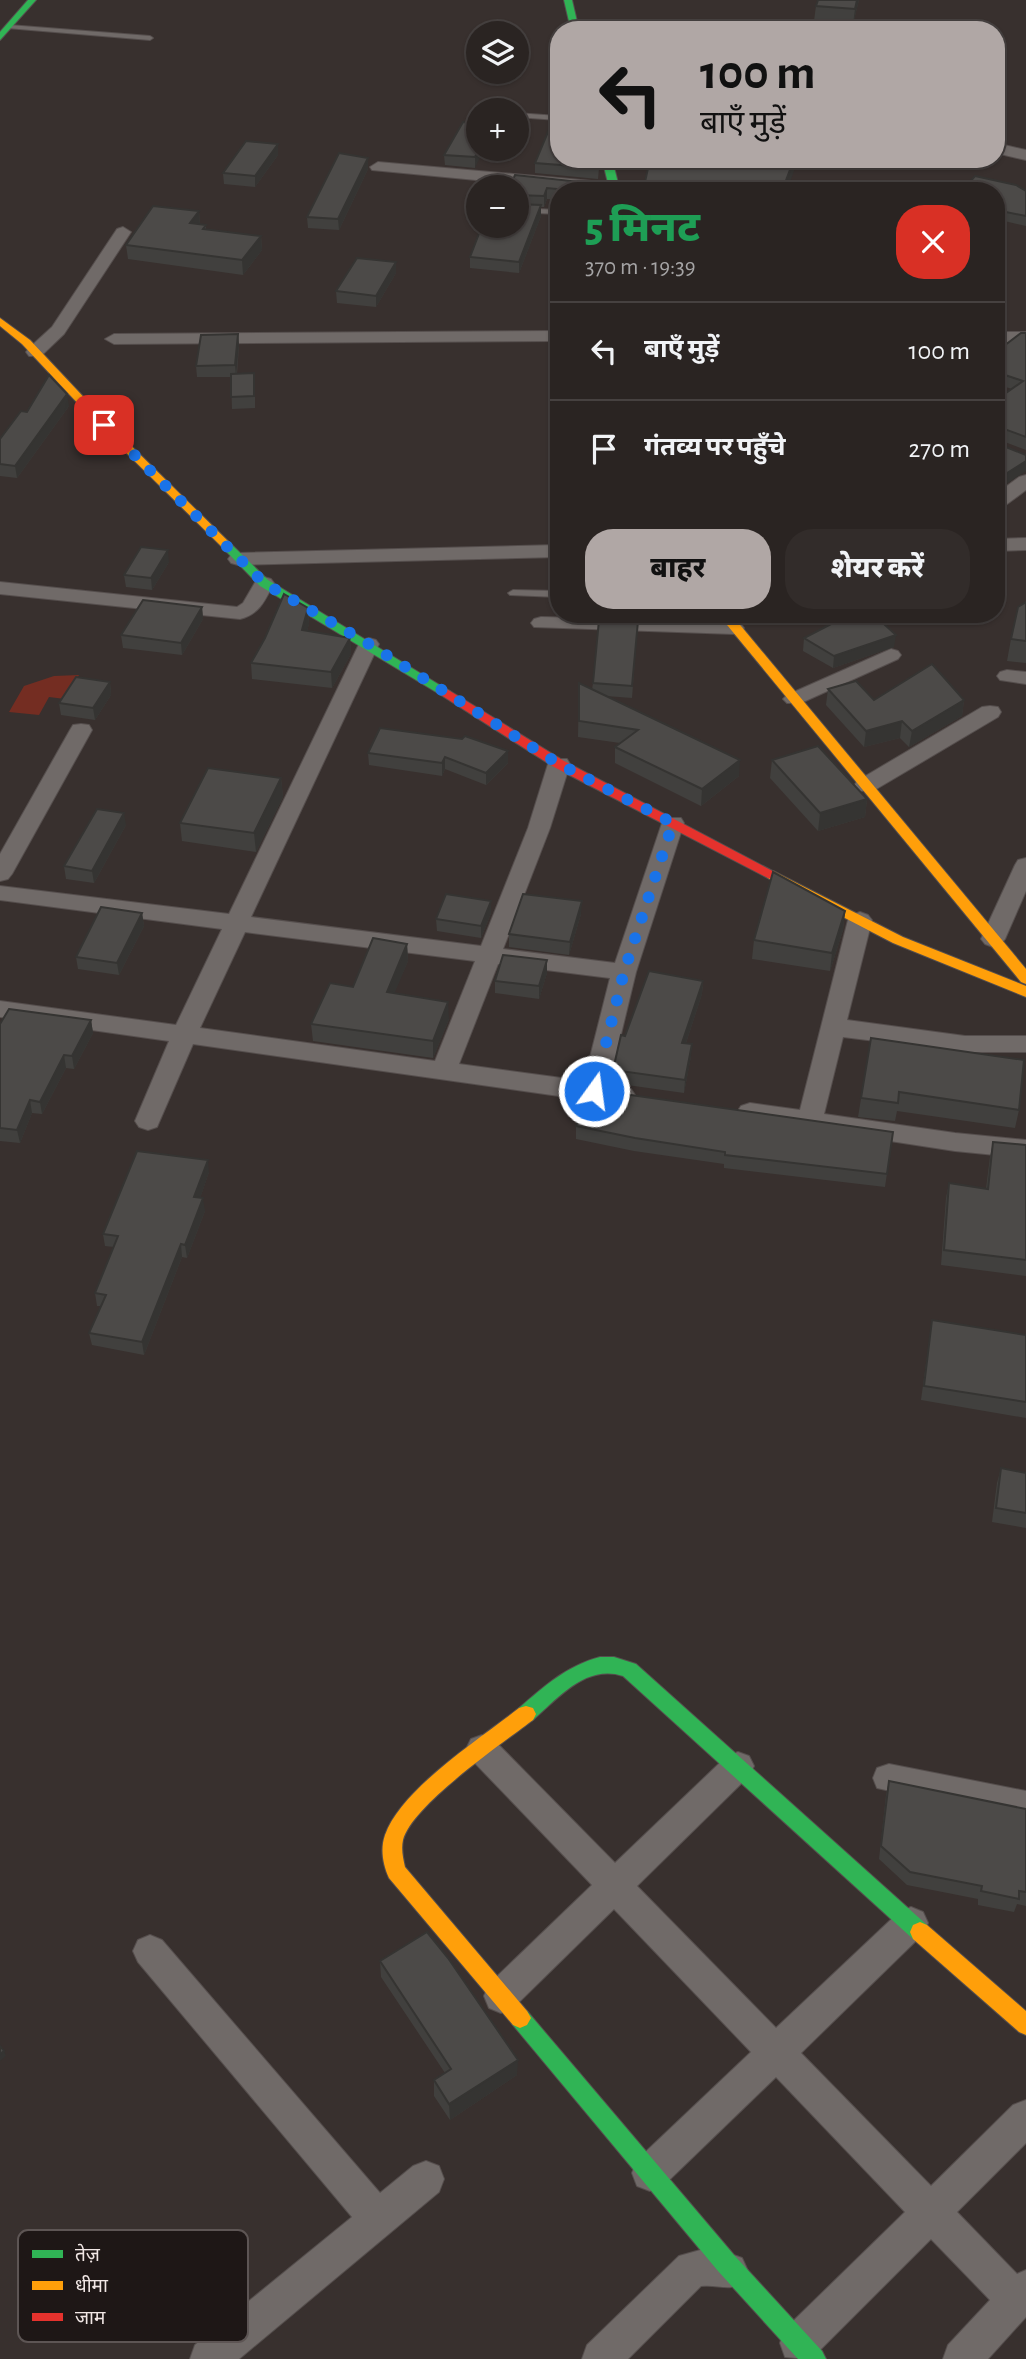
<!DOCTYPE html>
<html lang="hi">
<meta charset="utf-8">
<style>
body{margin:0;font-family:"Alegreya Sans","Noto Sans Devanagari",sans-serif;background:#322c2a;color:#f1f3f6;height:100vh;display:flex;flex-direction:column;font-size:26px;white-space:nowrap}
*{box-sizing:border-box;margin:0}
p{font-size:23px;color:#a5a4a5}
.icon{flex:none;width:38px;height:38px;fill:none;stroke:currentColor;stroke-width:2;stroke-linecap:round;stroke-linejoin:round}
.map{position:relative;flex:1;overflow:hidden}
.sheet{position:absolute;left:550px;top:182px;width:455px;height:441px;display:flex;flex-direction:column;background:#2a2422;border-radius:28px;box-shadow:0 2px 5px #0004,0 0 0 2px #464140}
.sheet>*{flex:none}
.hud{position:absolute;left:550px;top:21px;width:455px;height:147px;border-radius:28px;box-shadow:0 2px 5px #0004,0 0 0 2px #464140;background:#b0a7a5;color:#111;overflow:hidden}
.fabs{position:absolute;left:466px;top:21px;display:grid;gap:14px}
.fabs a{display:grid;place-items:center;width:63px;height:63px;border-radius:50%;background:#2a2422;box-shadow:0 2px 5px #0004,0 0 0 2px #464140;font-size:35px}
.pin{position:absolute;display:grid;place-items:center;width:60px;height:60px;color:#fff;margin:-30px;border-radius:14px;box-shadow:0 4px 10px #0006}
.me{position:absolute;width:77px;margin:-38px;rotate:14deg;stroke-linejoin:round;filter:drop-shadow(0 0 5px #0008)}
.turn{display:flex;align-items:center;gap:24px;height:147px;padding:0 35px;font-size:32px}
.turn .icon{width:91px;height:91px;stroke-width:2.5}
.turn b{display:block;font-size:49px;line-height:60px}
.round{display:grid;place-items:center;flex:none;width:74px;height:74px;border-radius:28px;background:#322c2a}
.overview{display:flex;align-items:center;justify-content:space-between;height:119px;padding:0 35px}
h1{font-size:42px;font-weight:800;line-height:52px;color:#1e9e55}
.cta{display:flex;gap:14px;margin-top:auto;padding:14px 35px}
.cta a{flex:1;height:80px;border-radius:28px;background:#b0a7a5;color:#111;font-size:28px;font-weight:800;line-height:80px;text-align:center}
.cta a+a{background:#322c2a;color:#f1f3f6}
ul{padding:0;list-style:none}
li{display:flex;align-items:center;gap:21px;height:98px;padding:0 35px;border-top:2px solid #464140}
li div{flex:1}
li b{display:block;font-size:26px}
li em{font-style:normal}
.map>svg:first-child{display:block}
.green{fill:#742d22}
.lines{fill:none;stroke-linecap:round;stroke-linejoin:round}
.lane-casing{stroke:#554e4d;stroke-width:2}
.street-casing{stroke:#554e4d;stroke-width:2}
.fast-casing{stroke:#554e4d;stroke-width:2}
.slow-casing{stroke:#554e4d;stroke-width:2}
.jam-casing{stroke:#554e4d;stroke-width:2}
.lane{fill:#706a68;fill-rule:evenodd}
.street{fill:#706a68;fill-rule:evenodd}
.fast{fill:#30b455;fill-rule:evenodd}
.slow{fill:#ff9f0a;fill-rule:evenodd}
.jam{fill:#e5322d;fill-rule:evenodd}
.wall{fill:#41403e}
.shaded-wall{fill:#353432}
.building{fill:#4c4a48;stroke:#353432;stroke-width:2}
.route{stroke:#1a73e8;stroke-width:12;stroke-dasharray:0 21.6}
.key{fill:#1e1716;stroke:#5d5554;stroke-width:2}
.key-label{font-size:19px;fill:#f1e7e5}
</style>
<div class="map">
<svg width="1026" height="2359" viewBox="0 0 1026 2359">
<rect width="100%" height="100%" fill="#38302e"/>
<path class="green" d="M79,675L65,699L49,697L39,715L9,712L24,686L54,676Z"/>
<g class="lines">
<defs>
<g id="lane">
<path d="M9,25L150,36L153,38L150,40L7,28L6,27Z"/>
<path d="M516,113L558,116V120L516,117Z"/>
<path d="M516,208L558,210V214L516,212Z"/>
<path d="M513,590L558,591V597L510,595L508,593Z"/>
</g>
<g id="street">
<path d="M1000,144L1026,150V160L996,153V145Z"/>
<path d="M378,162L614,183L622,188L620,191H592L372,170L370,167Z"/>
<path d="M123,227L131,232L64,334L41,356H29L26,352L29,348L52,327L117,229Z"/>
<path d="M558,331V341L114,344L105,339L114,334Z"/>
<rect x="996" y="332" width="30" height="10"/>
<path d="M1026,475V490L1003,507L996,509V494L1019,477Z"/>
<path d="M1026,538V550L996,551V539Z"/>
<path d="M558,545V557L238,565L231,563L228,559L231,555L238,553Z"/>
<path d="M264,577L271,579L274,583C265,600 260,614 240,619L0,594V582L237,607L243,603L257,579Z"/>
<path d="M541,617L734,622L741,624L744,628L741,632L734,634L534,627L531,623L534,619Z"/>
<path d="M369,638L376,640L379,644L251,917L481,946L528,828L548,764L551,759H567L570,764L550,828L503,949L615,963L662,823L665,818H681L684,823L636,972L609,1084L631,1089L635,1095L631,1101L622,1104L594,1101L193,1044L157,1127L148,1130L139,1127L135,1121L169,1041L0,1017V1001L176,1025L222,929L0,900V886L229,914L359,644L362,640ZM245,932L475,961L435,1061L200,1028ZM498,964L610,978L584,1081L459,1064Z"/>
<path d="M891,649L898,651L901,655L898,659L801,703H787L783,699L787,695Z"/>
<path d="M1007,670L1026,672V684L1000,680L997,676L1000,672Z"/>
<path d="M990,706L998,707L1001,712L998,717L873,791H857L854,786L857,781L982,707Z"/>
<path d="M81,724L89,725L92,730L12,874L8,879L0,881V854L70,730L73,725Z"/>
<path d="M1026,858V891L1005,939L1001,944L993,947L985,944L981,939L1015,865L1018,860Z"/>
<path d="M860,912L868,915L872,920L847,1020L965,1036H1026V1052H965L843,1037L824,1114L955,1133L1026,1140V1158L955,1151L741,1118L737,1112L741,1106L750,1103L800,1110L848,920L852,915Z"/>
<path d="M482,1735L493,1739L615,1863L727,1756L738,1752L749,1756L754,1766L749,1776L637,1886L776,2028L899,1912L911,1907L923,1912L928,1923L923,1934L801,2053L931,2186L1013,2105L1026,2100V2143L957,2212L1017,2274L1026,2270V2317L988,2359H943L948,2345L990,2300L931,2239L813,2357L807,2359L785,2357L780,2343L785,2329L905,2212L776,2077L663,2186L650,2191L637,2186L632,2173L637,2160L751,2052L614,1909L513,2008L501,2013L489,2008L484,1996L489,1984L592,1885L471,1759L466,1749L471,1739Z"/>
<path d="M889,1764L1026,1791V1821L877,1788L873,1778L877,1768Z"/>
<path d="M150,1935L162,1940L380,2193L413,2166L426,2161L439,2166L444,2179L439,2192L239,2359H190L195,2345L352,2217L138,1962L133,1951L138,1940Z"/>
<path d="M711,2247L742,2258L748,2271L742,2284C727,2291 717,2284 701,2286L628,2359H582L587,2345L679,2256Z"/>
</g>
<g id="fast">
<path d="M28,0H36L0,40V32Z"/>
<path d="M564,0H572L579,30H571Z"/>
<path d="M602,159H612L620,191H610Z"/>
<path d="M227,542L231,544L268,580L451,692L449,695H441L260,586L223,548V544Z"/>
<path d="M600,1657H614L636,1664L927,1925L930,1932L927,1939L920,1942L913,1939L623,1676C586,1664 558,1698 533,1720L526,1722L519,1720L516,1714L519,1708C545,1686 566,1666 600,1657Z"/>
<path d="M520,2008L527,2011L734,2255L822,2351L826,2359H798L718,2271L513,2025L509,2018L513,2011Z"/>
</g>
<g id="slow">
<path d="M0,318L30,340L108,423L231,544V548H223L100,427L22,344L0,326Z"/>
<path d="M718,614H731L1026,969V984L1021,982Z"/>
<path d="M773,871L903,937L1026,986V997L893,943L768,878L766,875L768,872Z"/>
<path d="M526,1706L533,1708L536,1714L533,1720C503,1743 412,1805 403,1840C401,1849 403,1858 405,1867L527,2011L531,2018L527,2025L520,2028L513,2025L389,1878C383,1865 380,1849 385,1835C401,1789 481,1738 519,1708Z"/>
<path d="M920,1922L927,1925L1026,2011V2035L1019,2032L913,1939L910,1932L913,1925Z"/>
</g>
<path id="jam" d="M445,688L564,761L780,875L773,879L768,878L554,767L441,695V689Z"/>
</defs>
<use href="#lane" class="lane-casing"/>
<use href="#street" class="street-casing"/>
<use href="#fast" class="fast-casing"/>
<use href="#slow" class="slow-casing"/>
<use href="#jam" class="jam-casing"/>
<use href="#lane" class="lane"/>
<use href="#street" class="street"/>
<use href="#fast" class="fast"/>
<use href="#slow" class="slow"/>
<use href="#jam" class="jam"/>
</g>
<g class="wall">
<path d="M859,0L853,24L814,21L816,6Z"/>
<path d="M478,123L475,168L445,165L444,155Z"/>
<path d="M278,144V155L255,187L224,184L223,173Z"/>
<path d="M368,158V169L339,230L308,228L307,217Z"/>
<path d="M535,163L599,168L598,179L535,173Z"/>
<path d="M515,175L581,191H558V200L547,199L544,207H541V216L519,273L470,268V257L490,231L516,226V187Z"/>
<path d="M996,191H1026V226L996,219Z"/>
<path d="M199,211L200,224L206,225V229L261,236L262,250L243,275L128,259L126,245Z"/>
<path d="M396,273L376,307L337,303L336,291Z"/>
<path d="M1026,333V450L997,439L996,400L1012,389L996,384V352Z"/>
<path d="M238,334L239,346L237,374L255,385V408L232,409L231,377H197L196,366Z"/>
<path d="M69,406L17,478L0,476V439L27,412Z"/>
<path d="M169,562L152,590L126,587L124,575Z"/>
<path d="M1026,602V663L1007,661L1011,639Z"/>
<path d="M202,607L203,619L182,655L123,648L121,635Z"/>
<path d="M308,608L309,624L307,631L350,638L351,654L332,688L252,679L251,663Z"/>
<path d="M637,633L632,698L606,696L739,776L701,806L615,763V747L620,743L578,737L579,683L592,690L593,683Z"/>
<path d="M804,638L894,647L833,668L803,651Z"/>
<path d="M110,682L111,695L95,720L61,715L59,703Z"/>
<path d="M828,689L874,700H964L962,716L909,747L900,738L864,747L826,705Z"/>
<path d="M462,739L508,763L486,785L445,769L442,776L369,765L368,753Z"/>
<path d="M772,760L867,799L865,817L818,831L770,778Z"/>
<path d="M281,778L283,797L256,852L182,841L180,823Z"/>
<path d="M126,825L94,883L66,879L64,866Z"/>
<path d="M845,911L843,930L830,971L752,959L754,940Z"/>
<path d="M142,913L144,926L119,975L78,969L76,957Z"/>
<path d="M491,913L481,938L437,931L436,919Z"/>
<path d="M581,914L569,955L509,947V934Z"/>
<path d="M407,944L408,961L394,993L449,1019L433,1058L313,1041L311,1024L353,987Z"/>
<path d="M547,960V973L539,999L495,993V981Z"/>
<path d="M703,981L702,994L686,1043L691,1056L684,1093L613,1083V1070Z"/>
<path d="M91,1020L93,1033L74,1069L66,1068L42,1114L32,1113L20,1143L0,1141V1024Z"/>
<path d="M871,1038L1019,1110L1015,1128L897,1111L895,1121L858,1117Z"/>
<path d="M576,1126L893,1132L885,1187L724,1168V1164L634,1151L576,1139Z"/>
<path d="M993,1142L1026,1145V1276L941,1265L946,1198L949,1183L986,1189L990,1157Z"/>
<path d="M209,1172L200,1198L205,1211L187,1258L182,1257L144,1355L92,1345L89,1333L101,1306H97L95,1293L114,1247L105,1246L103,1234Z"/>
<path d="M932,1320L1026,1335V1418L921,1400Z"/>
<path d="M1001,1468L1026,1473V1528L992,1522L997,1483Z"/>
<path d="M889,1781L1026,1809V1906L1017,1904L1014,1912L978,1905V1899L907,1885L879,1859L886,1795Z"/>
<path d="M380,1961L517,2075L450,2120L434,2096V2080L445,2073L381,1977Z"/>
</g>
<g class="shaded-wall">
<path d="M857,0H859L853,24L855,9Z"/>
<path d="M278,144V155L255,187V176Z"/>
<path d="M479,149H484L475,168V157Z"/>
<path d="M368,158V169L339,230L338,219Z"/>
<path d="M794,159H795L794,171L787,191H782Z"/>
<path d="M547,188V199L544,207V196Z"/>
<path d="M541,205V216L519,273V262Z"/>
<path d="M199,211L200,225L190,223Z"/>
<path d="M261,236L262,250L243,275L242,260Z"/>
<path d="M396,262V273L376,307V296Z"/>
<path d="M238,334L239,346L236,377L235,365Z"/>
<path d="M67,394L69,406L17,478L15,466Z"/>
<path d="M999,427L997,439H996V429Z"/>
<path d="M1026,461V471L996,491V480Z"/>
<path d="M168,550L169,562L152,590L151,578Z"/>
<path d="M202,607L203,619L182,655L181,643Z"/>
<path d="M308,608L309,624L303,646L302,630Z"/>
<path d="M896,635L894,647L833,668L834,656Z"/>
<path d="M350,638L351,654L332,688L331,672Z"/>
<path d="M110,682L111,695L95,720L93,708Z"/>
<path d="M964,700L962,716L909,747L912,731Z"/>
<path d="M902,721L900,738L864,747L866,731Z"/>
<path d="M508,751V763L486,785V773Z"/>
<path d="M445,757V769L442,776V763Z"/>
<path d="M740,760L739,776L701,806L702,789Z"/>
<path d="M281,778L283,797L256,852L254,833Z"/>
<path d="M867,799L865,817L818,831L820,813Z"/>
<path d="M124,813L126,825L94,883L92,871Z"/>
<path d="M491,901V913L481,938V926Z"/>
<path d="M582,901L581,914L569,955L570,942Z"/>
<path d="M845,911L843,930L830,971L832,953Z"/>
<path d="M142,913L144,926L119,975L117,963Z"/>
<path d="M407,944L408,961L388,1009L387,992Z"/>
<path d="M547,960V973L539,999V986Z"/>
<path d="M703,981L702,994L682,1055V1043Z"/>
<path d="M448,1002L449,1019L433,1058V1041Z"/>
<path d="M91,1020L93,1033L74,1069L72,1056Z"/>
<path d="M692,1044L691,1056L684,1093L685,1080Z"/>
<path d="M64,1055L66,1068L42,1114L40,1102Z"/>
<path d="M30,1100L32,1113L20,1143L17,1130Z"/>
<path d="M208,1160L209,1172L196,1210L194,1197Z"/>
<path d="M203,1198L205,1211L187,1258L185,1245Z"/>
<path d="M181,1244L182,1257L144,1355L142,1342Z"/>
<path d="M4,2051L6,2056L0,2061V2054Z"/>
<path d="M518,2060L517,2075L450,2120L449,2104Z"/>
</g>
<g class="building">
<path d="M818,0H857L855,9L816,6Z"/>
<path d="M463,122L478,123V149H479L475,157L444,155Z"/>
<path d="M550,127L558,128V159H597L599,168L535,163Z"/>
<path d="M246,141L278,144L255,176L223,173Z"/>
<path d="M339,153L368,158L338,219L307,217Z"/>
<path d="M650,159H794L782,191H643Z"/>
<path d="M515,175L581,182L578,191L547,188L544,196L516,195V187H510Z"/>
<path d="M975,176L1016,185L1026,191V216L996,210V191H962Z"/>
<path d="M516,204L541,205L519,262L470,257L480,231H490L493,226H516Z"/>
<path d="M153,206L199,211L190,223L206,225L203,229L261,236L242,260L126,245Z"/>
<path d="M357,258L396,262L376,296L336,291Z"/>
<path d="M1021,333H1026V437L999,427L996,429V400L1023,381L996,372V352Z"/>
<path d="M238,334L235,365L196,366L201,335Z"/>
<path d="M254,373V396L231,397V374Z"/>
<path d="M49,375L67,394L15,466L0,464V439L21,411L27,412Z"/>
<path d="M996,443L1026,455V461L996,480V486Z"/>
<path d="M141,547L168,550L151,578L124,575Z"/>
<path d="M284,594L308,608L302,630L350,638L331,672L251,663L265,638Z"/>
<path d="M143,600L202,607L181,643L121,635Z"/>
<path d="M1026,602V641L1011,639L1018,607Z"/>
<path d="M859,614H873L896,635L834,656L804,638L835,622Z"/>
<path d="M599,620L638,621L632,686L593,683Z"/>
<path d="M932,664L964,700L912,731L902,721L866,731L828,689L856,681L874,700Z"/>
<path d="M76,677L110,682L93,708L59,703Z"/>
<path d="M579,683L740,760L702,789L615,747L638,730L579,721Z"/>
<path d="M380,728L462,739L465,736L508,751L486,773L445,757L442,763L368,753Z"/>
<path d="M818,746L867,799L820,813L772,760Z"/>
<path d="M208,768L281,778L254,833L180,823Z"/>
<path d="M97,809L124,813L92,871L64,866Z"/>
<path d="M773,872L845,911L832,953L754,940Z"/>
<path d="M446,894L491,901L481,926L436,919Z"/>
<path d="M523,894L582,901L570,942L509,934Z"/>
<path d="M101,907L142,913L117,963L76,957Z"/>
<path d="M373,938L407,944L387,992L448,1002L433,1041L311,1024L330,983L353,987Z"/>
<path d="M503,955L547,960L539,986L495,981Z"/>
<path d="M649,971L703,981L682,1043L692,1044L685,1080L613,1070L621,1035L625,1036Z"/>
<path d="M9,1009L91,1020L72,1056L64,1055L40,1102L30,1100L17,1130L0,1128V1024Z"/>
<path d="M871,1038L1024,1060L1019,1110L899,1092L898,1103L861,1098Z"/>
<path d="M588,1089L893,1132L887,1174L725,1155V1152L635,1138L576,1126Z"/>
<path d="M993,1142L1026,1145V1260L944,1250L949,1183L988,1189Z"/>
<path d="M137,1151L208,1160L194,1197L203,1198L185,1245L181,1244L142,1342L89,1333L106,1295L95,1293L118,1236L103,1234Z"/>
<path d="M932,1320L1026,1335V1402L924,1386Z"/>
<path d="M1001,1468L1026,1473V1513L996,1508Z"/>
<path d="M889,1781L1026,1809V1892L1019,1891V1899L981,1891L982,1886L910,1872L881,1846Z"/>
<path d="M427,1932L448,1958L518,2060L449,2104L434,2080L451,2069L380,1961Z"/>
<path d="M0,2046L4,2051L0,2054Z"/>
</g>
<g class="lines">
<path class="route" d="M104,425L264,583L369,644L559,764L673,823L624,972L594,1091"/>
</g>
<rect x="18" y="2230" width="230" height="112" rx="10" class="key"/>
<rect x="32" y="2250" width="31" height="8" fill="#30b455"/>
<rect x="32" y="2281" width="31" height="9" fill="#ff9f0a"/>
<rect x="32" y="2313" width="31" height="8" fill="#e5322d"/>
<g class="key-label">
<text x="75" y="2261">तेज़</text>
<text x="75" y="2292">धीमा</text>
<text x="75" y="2324">जाम</text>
</g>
</svg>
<div class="fabs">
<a><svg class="icon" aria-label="layers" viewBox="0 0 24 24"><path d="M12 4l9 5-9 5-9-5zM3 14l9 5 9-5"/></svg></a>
<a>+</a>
<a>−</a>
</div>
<div class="pin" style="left:104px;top:425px;background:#d93025"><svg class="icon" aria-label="arrive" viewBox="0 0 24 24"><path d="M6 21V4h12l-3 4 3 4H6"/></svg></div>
<svg class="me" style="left:594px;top:1091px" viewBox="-20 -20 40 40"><circle r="17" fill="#1a73e8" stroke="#fff" stroke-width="3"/><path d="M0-11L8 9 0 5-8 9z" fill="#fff"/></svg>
<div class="hud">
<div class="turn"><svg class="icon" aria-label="left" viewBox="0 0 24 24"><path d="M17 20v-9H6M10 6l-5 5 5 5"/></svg><div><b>100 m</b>बाएँ मुड़ें</div></div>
</div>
<section class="sheet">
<div class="overview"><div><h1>5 मिनट</h1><p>370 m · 19:39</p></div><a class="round" style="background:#d93025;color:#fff"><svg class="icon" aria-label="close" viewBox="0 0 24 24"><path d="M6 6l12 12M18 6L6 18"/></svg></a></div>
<ul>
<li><svg class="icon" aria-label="left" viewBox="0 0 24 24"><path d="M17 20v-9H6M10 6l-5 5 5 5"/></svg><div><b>बाएँ मुड़ें</b></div><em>100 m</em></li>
<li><svg class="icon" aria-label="arrive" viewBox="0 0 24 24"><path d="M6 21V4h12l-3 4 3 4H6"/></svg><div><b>गंतव्य पर पहुँचे</b></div><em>270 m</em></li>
</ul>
<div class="cta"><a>बाहर</a><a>शेयर करें</a></div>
</section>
</div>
